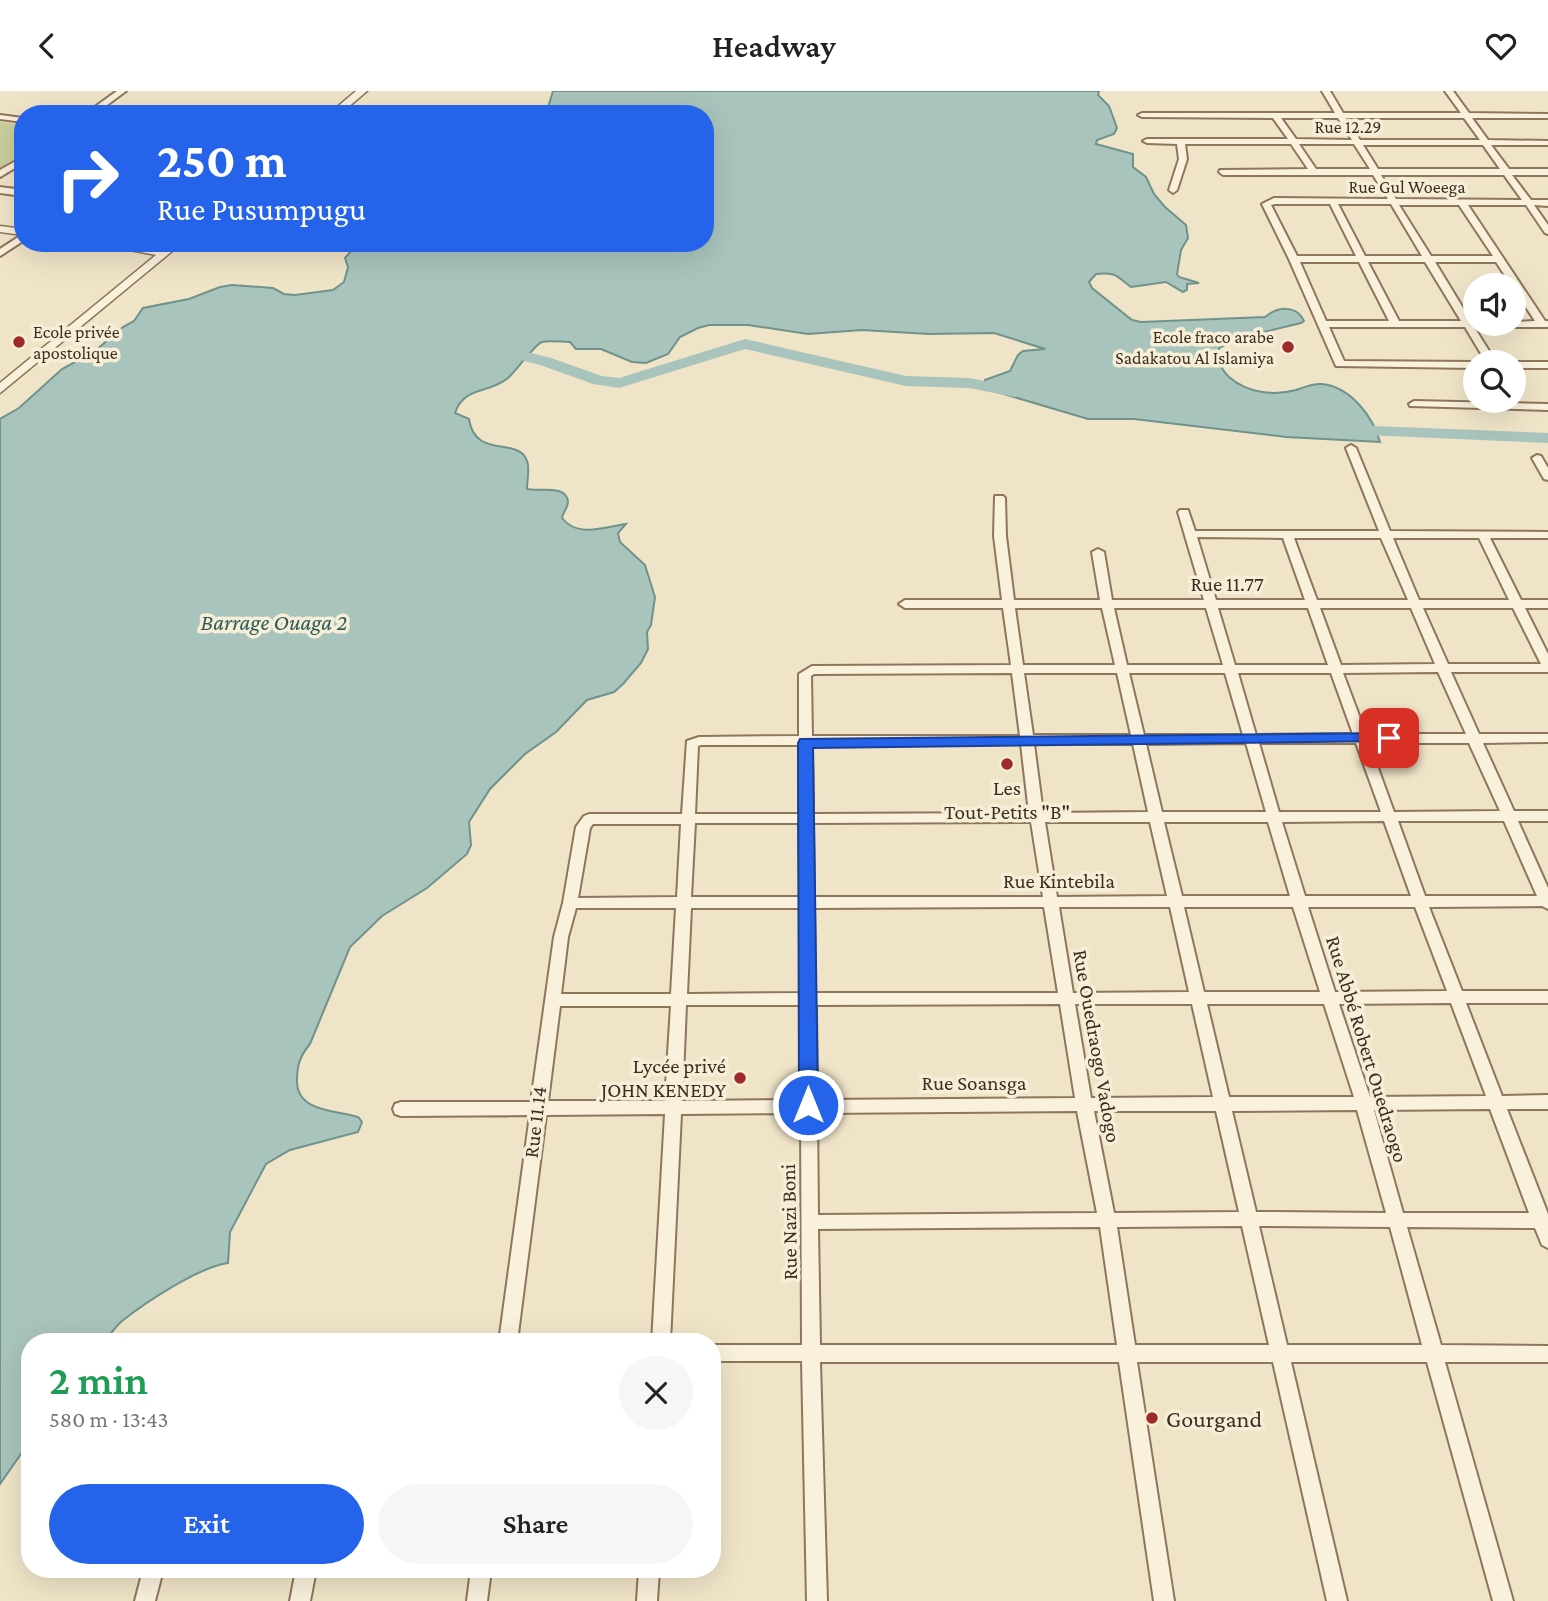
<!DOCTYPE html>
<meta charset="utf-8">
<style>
body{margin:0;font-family:"Crimson Pro",serif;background:#f6f6f6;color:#222;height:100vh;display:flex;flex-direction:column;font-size:26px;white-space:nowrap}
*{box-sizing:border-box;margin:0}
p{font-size:23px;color:#767676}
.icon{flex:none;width:38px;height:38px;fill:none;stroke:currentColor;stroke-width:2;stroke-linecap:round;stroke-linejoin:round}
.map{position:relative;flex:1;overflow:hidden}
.panel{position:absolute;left:21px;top:1242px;width:700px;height:245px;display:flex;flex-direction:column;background:#fff;border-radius:28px;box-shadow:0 7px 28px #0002}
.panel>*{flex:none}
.guide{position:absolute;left:14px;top:14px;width:700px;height:147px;border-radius:28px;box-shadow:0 7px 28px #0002;background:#2563eb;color:#fff;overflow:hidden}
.buttons{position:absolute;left:1463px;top:182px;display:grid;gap:14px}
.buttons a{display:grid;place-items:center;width:63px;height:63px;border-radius:50%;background:#fff;box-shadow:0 7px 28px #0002;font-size:35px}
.pin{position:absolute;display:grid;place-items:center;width:60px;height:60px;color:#fff;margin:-30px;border-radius:14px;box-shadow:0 4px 10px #0006}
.me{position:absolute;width:77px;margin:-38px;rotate:0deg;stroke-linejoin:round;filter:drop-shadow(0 0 5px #0008)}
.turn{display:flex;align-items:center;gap:24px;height:147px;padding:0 28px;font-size:32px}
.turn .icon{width:91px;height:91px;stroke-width:2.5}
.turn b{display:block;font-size:49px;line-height:60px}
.round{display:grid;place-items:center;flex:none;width:74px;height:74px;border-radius:37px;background:#f6f6f6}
.summary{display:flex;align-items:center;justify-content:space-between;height:119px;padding:0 28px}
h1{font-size:42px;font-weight:600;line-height:52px;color:#1e9e55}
.button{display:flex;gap:14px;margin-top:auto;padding:14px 28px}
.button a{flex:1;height:80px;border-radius:42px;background:#2563eb;color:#fff;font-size:28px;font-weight:600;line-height:80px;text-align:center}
.button a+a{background:#f6f6f6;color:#222}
header{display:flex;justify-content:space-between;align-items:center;height:91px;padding:0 28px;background:#fff;font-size:32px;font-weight:600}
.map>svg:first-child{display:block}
.green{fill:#c9cf9b}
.water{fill:#a9c4bc;stroke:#6f938a;stroke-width:2}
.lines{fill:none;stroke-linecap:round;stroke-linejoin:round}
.river{fill:#a9c4bc;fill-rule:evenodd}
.minor-casing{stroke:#8d765c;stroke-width:4}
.tertiary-casing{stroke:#8d765c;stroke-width:3}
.minor{fill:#faf1dc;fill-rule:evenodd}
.tertiary{fill:#faf1dc;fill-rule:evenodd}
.route{fill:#2563eb;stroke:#184099;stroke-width:2}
.poi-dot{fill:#9e2a2b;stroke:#f7eed8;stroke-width:2.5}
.labels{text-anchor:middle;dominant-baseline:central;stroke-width:7;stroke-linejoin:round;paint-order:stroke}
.far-street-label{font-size:18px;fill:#3d2e20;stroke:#f7eed8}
.far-poi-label{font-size:18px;fill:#3d2e20;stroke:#f7eed8;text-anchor:start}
.street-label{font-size:21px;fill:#3d2e20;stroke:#f7eed8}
.poi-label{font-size:21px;fill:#3d2e20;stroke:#f7eed8}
.water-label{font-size:23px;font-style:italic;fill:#2f5d5a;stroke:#f7eed8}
.near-poi-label{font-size:24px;fill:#3d2e20;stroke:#f7eed8;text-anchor:start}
</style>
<header><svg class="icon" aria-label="back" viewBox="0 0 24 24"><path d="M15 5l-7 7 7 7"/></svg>Headway<svg class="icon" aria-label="heart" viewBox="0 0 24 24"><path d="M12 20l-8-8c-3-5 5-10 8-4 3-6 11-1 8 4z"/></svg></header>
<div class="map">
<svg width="1548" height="1510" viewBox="0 0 1548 1510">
<rect width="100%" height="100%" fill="#f0e4c8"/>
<path class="green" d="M0,31L23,34V62L0,77Z"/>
<path class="water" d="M553,0H1099L1098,4L1109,15L1117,37L1114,43L1097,49L1096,53L1133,63V76L1146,86L1154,103L1165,116L1186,134L1188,147L1181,159L1177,183L1179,186L1199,192L1187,193V199L1183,201L1166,191L1131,196C1116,185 1117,181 1096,183L1089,191L1092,197L1132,229L1141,231L1265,226C1277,216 1296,213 1304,230L1301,232L1239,247L1219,257C1218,270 1220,277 1229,286C1247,302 1274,305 1296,299C1305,296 1313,292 1322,293C1351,296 1373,326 1380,351L1286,346L1134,328H1088L987,298L985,289L1010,280L1018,264L1023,260L1045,258L994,242L929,243L862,239L808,243L748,234H709L698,237L680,246L668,263L646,272L632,271L601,258H576L570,251C561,251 550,249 542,251C535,253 516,280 508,287C489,303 464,295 455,322L469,328C475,369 519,345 527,370C530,377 527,390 527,398C538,401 567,393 568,411C568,416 563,421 562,427C577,447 605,436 626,433L618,442L620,451L645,474L655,506L651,534L647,541L648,558L641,572L623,593L614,601L587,609L556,641L525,663L490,698L469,731L471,754L467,763L427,797L382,825L350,856L310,953C300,965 297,974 297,989C296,1020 333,1019 358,1026L362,1031L358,1041L290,1059L266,1073L230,1141L228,1172C199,1176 146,1211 122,1230C115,1236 110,1244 104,1251H30V1350L0,1393V328L19,317L62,278L95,260L123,236L134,230L143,217L189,208L220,196L232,194L273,197L284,203L295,204L333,199L344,191L348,176L345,167L351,160H390L394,158V152H705V23H546Z"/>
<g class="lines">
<g class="river">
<path d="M745,248L906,285L969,287L1021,297L1023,301L1015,306L969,297L906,295L745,258L619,297L593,293L540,274L493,262L491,259L499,254L551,267L602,285L619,287Z"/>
<path d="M1348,334L1548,342V352L1342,343L1339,339L1342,335Z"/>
</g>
<defs>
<g id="minor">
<path d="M117,0H126L95,23H85Z"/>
<path d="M1322,0H1330L1343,22H1461L1445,0H1453L1469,22L1548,23V27H1472L1488,49L1548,50V54H1491L1509,78H1548V84H1512L1531,109H1548V115L1534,114L1548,134V143L1545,142L1526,114H1468L1545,230H1548V236H1474L1496,271H1486L1465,236H1329L1344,270L1476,271L1475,277L1336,275L1289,168L1262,113L1274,107L1388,108L1373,84H1223L1219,81L1220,79L1308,78L1291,53H1185L1187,68L1177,99L1173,102L1169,99L1179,68L1177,53L1147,52L1143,50L1147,48H1288L1273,27L1142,26L1138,24L1142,22H1335ZM1281,27H1338L1352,49L1296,48ZM1346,27H1464L1480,49H1360ZM1299,53H1354L1370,78H1316ZM1363,54H1483L1500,78H1378ZM1381,84H1504L1522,109L1396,108ZM1275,113H1330L1356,165H1297L1271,114ZM1338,113H1391L1422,165H1365ZM1399,114H1459L1493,165H1431ZM1300,171H1359L1389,230H1326ZM1368,171H1425L1461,230H1399ZM1435,171H1496L1535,230L1475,233V230H1471Z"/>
<path d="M0,24L23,27V31L0,28Z"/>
<path d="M23,66V72L0,86V79Z"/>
<path d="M0,96L23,99V105L0,102Z"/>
<path d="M23,143V150L0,165V158Z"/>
<path d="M1513,271H1548V277H1514Z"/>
<path d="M1414,310L1548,313V319L1410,315L1409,313Z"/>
<path d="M1351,354L1356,357L1390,440L1548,441V447H1490L1521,509H1548V517H1525L1548,563V581H1451L1479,643H1548V651L1483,652L1514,720H1548V730H1518L1548,797V818L1542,815L1429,816L1462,900H1548V912H1466L1502,1005L1548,1004V1018H1507L1548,1123V1157L1542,1154L1535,1137L1407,1136L1441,1254L1548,1255V1271H1445L1513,1510H1493L1427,1271H1291L1347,1510H1327L1273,1271H1137L1174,1510H1154L1119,1271H820L827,1510H807L802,1270H712V1254H802L801,1022L681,1023L670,1251H652L665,1023L546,1024L517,1251H499L530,1024L401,1025L395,1023L393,1018L395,1013L401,1011H531L554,846L563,812L576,736L584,725L589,723H682L687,650L699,646L799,645V583L812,575L1011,574L1003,517H905L899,513L905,509H1002L994,445L995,405H1003L1005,407L1006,445L1014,509H1100L1092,461L1098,458L1104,461L1112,509H1204L1178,421L1180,419H1188L1195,440H1379L1346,357ZM1197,446L1283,447L1305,509H1216ZM1294,447H1381L1408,509H1317ZM1393,447H1479L1509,509H1419ZM1015,517H1102L1115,574H1023ZM1114,517H1206L1223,574H1127ZM1218,517H1308L1328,574H1235ZM1320,517H1411L1435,573L1341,574ZM1423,517H1513L1541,573H1448ZM1438,581L1466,643H1366L1343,582ZM1012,582L1020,645H812L811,585L814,583ZM1024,582H1117L1131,644H1033ZM1129,582H1225L1243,644H1144ZM1238,582H1331L1353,643L1256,644ZM1246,652L1266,721H1162L1146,653ZM1259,652H1356L1381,721H1279ZM1369,652H1469L1500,720L1394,721ZM1021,653L1029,722L813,723L812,654ZM1034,653H1133L1148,721L1043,722ZM701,654H799V723H695L698,655ZM1384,730L1411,805H1305L1282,731ZM1398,730H1504L1537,805H1425ZM1031,731L1043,806H814L813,732ZM1045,731H1150L1167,805L1057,806ZM1164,731H1268L1290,805H1182ZM695,732H799L800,806H691ZM593,733H681L677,806L578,807L590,737ZM1044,816L1058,902H815L814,817ZM1059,816H1170L1189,901L1073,902ZM1184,816H1293L1320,901H1204ZM1308,816H1415L1447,900L1335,901ZM576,817H676L671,903H561L568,846ZM691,817H800V902L687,903ZM1451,912L1486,1005L1370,1006L1339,913ZM1060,913L1075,1007L817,1009L816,914ZM1075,913H1192L1213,1006L1091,1007ZM1207,913H1324L1354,1006H1229ZM686,914H800L801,1009L682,1010ZM560,915H671L665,1010H548ZM1490,1018L1529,1122H1403L1374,1019ZM1357,1019L1386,1122L1256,1121L1232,1020ZM1077,1020L1097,1122L818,1124L817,1022ZM1094,1020H1216L1239,1121L1114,1122ZM1242,1135L1269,1254H1135L1117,1136ZM1259,1135L1390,1136L1422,1254H1287ZM1100,1136L1117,1254H820L818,1138Z"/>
<path d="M1537,364L1541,365L1548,377V389L1544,388L1532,367Z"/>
<path d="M143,1479H163L155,1510H135Z"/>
<path d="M296,1479H316L310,1510H290Z"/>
<path d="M471,1479H491L487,1510H467Z"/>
<path d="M639,1479H659L657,1510H637Z"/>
</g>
<g id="tertiary">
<path d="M356,0H367L340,23H329Z"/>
<path d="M0,135L23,138V144L0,141Z"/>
<path d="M93,152H122L163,158L170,152H182L0,302V292L156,164Z"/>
</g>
</defs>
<use href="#minor" class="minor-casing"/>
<use href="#tertiary" class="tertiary-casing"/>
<use href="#minor" class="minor"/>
<use href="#tertiary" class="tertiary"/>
</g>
<path class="route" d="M1389,642L1396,647L1394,650L813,657L818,1014L815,1019L808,1022L802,1019L799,1014L798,652L800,648Z"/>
<g class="poi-dot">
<circle cx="19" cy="251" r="7"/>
<circle cx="1288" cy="256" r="7"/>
<circle cx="1007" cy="673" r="7"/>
<circle cx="740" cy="987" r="7"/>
<circle cx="1152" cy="1327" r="7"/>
</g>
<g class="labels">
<g class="far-street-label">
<text x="1348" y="36">Rue 12.29</text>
<text x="1407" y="96">Rue Gul Woeega</text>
</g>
<g class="far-poi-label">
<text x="33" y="241">Ecole privée<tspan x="33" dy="21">apostolique</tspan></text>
<text x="1274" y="246" text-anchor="end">Ecole fraco arabe<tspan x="1274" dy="21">Sadakatou Al Islamiya</tspan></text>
</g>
<g class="street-label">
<text x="1227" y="493">Rue 11.77</text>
<text x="1059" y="790">Rue Kintebila</text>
<text transform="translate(1097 955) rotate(80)">Rue Ouedraogo Vadogo</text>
<text transform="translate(1367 958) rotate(73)">Rue Abbé Robert Ouedraogo</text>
<text x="974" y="992">Rue Soansga</text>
<text transform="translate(535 1031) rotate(-83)">Rue 11.14</text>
<text transform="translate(789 1131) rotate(-91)">Rue Nazi Boni</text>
</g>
<g class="poi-label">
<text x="1007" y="697">Les<tspan x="1007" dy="24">Tout-Petits "B"</tspan></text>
<text x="726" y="975" text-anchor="end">Lycée privé<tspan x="726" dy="24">JOHN KENEDY</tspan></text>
</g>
<g class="water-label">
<text x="274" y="531">Barrage Ouaga 2</text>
</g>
<g class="near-poi-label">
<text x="1166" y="1327">Gourgand</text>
</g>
</g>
</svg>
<div class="buttons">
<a><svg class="icon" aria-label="sound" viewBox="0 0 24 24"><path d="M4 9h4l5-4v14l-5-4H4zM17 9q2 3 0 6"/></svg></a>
<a><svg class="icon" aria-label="search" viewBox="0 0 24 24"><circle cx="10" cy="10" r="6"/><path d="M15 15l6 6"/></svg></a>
</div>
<div class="pin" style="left:1389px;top:647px;background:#d93025"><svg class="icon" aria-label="arrive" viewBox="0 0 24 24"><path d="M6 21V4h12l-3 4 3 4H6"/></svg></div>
<svg class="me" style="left:808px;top:1014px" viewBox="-20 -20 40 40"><circle r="17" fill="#2563eb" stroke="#fff" stroke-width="3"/><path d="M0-11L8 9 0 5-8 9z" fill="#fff"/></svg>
<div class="guide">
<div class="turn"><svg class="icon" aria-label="right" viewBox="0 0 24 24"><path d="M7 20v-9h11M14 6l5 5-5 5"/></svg><div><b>250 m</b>Rue Pusumpugu</div></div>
</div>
<section class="panel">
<div class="summary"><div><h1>2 min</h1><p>580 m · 13:43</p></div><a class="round"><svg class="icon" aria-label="close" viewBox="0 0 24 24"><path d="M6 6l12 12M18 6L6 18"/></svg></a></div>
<div class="button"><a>Exit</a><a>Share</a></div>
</section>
</div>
